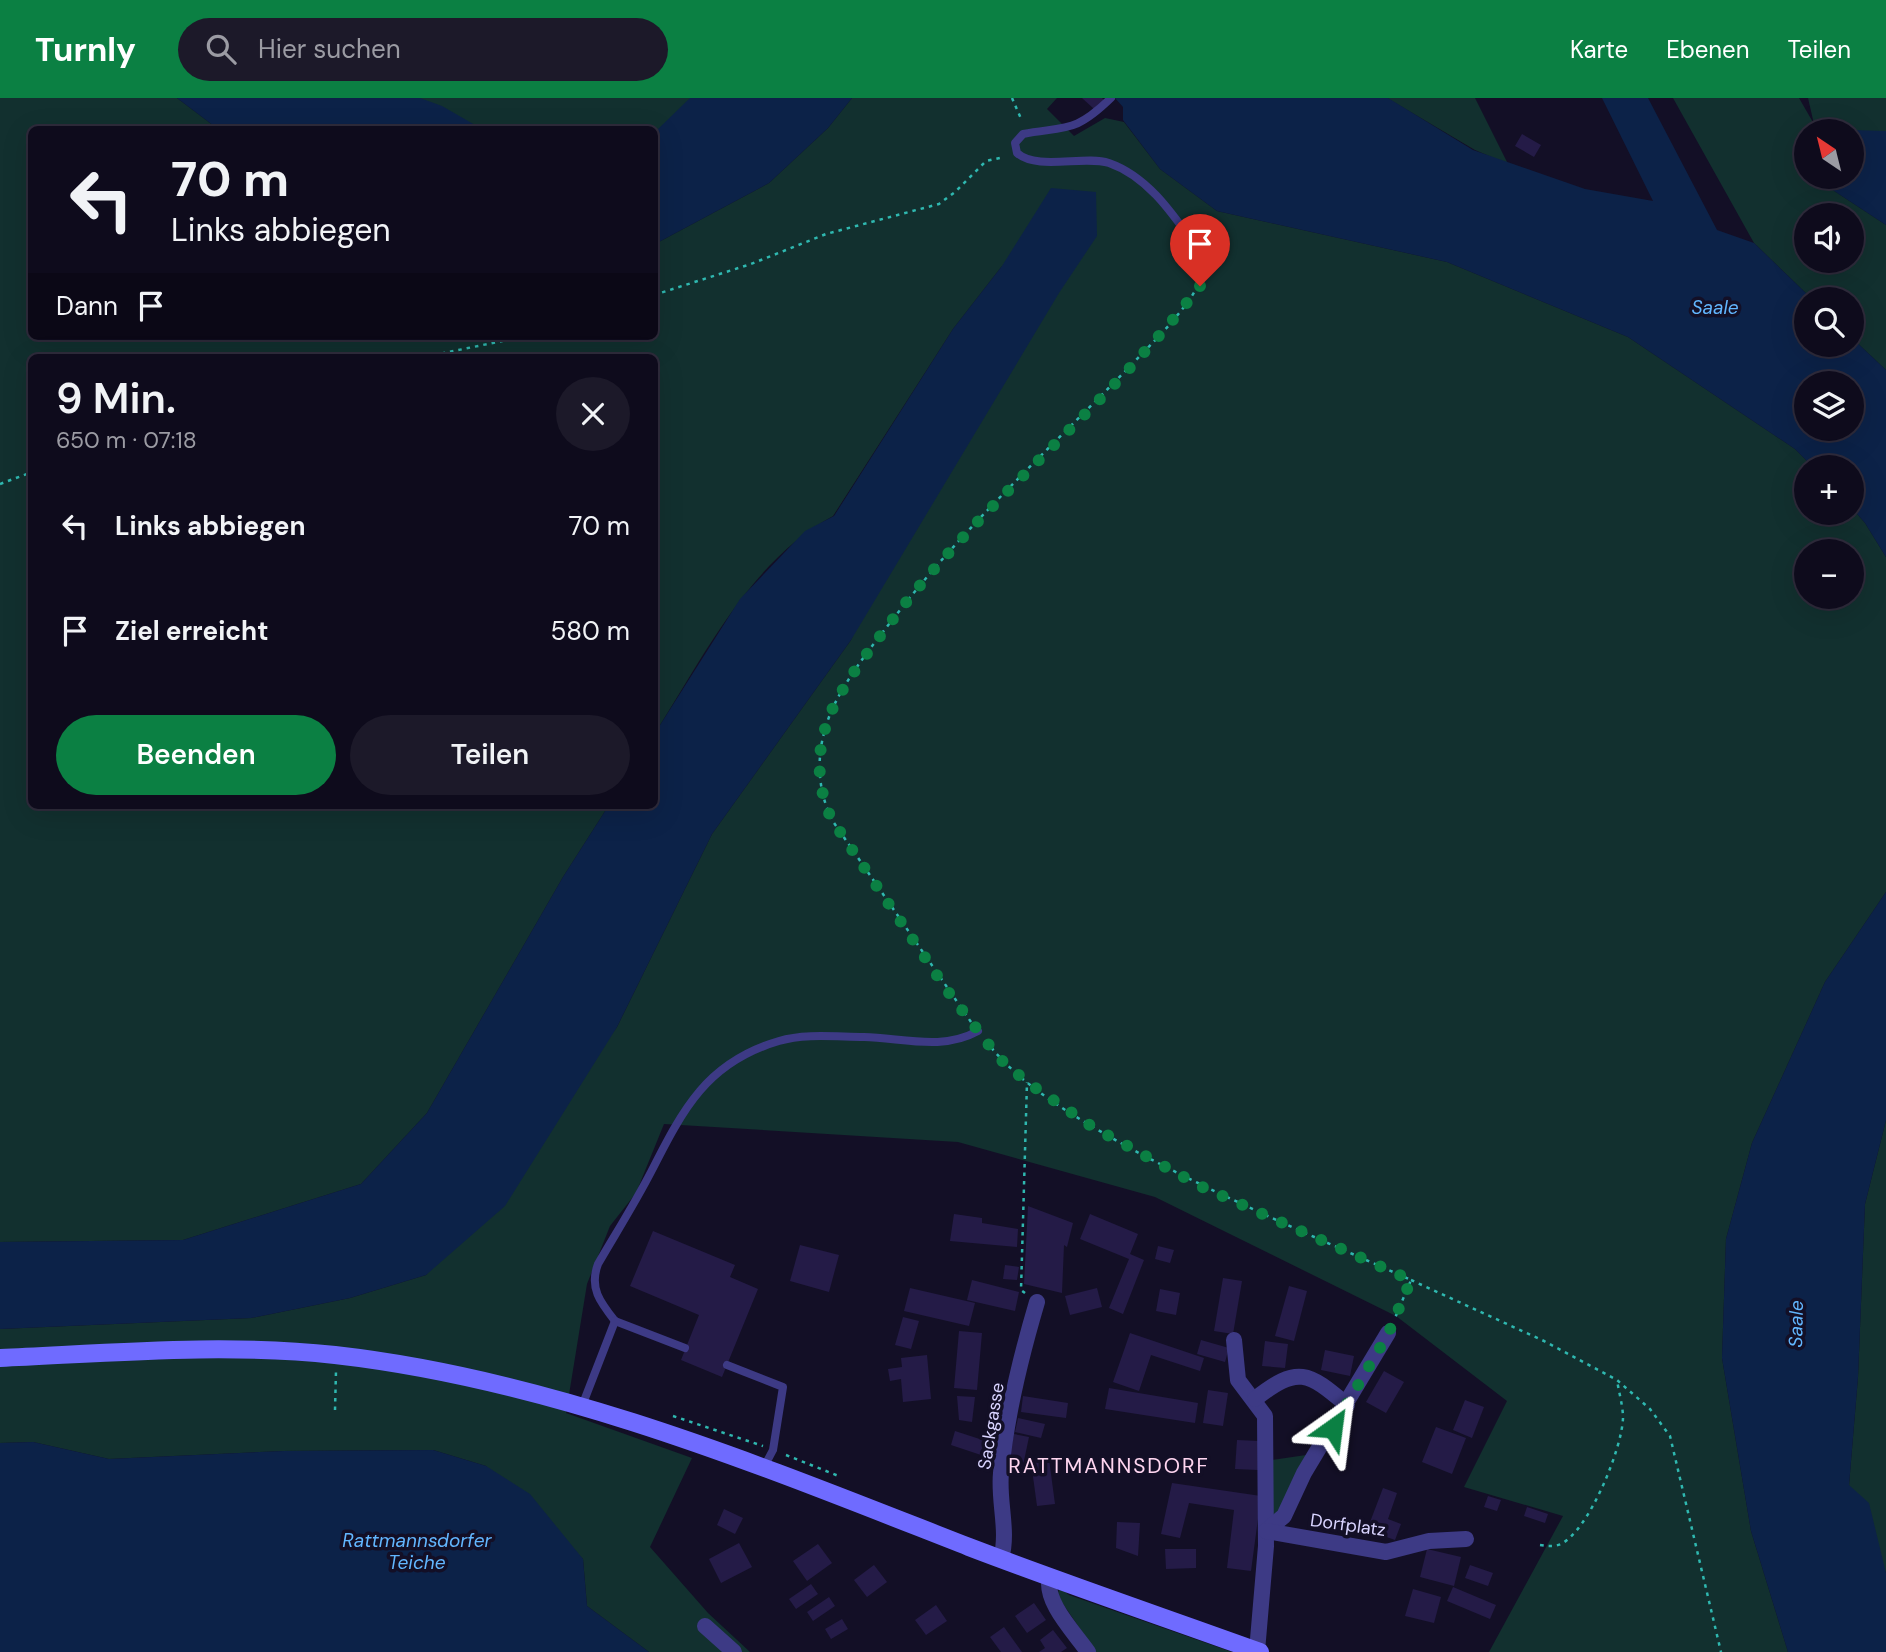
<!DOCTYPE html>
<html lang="de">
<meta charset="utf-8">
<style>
body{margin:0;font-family:"DM Sans",sans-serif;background:#1c1929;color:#f1f3f6;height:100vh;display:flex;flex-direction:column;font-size:26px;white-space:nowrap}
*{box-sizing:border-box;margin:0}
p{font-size:23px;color:#9b9ba3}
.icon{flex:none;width:38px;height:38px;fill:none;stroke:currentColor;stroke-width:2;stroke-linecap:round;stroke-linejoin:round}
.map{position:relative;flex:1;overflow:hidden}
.sheet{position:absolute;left:28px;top:256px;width:630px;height:455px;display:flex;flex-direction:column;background:#0e0b1c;border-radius:10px;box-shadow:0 7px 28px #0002,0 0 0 2px #2e2b3b}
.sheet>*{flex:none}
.guide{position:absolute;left:28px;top:28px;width:630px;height:214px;border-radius:10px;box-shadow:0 7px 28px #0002,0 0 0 2px #2e2b3b;background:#0e0b1c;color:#f1f3f6;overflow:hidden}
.needle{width:46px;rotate:325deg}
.buttons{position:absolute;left:1794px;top:21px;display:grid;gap:14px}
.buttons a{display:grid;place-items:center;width:70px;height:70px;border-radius:50%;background:#0e0b1c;box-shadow:0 7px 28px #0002,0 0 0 2px #2e2b3b;font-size:35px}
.pin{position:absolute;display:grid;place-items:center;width:60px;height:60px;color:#fff;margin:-72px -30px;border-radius:50% 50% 50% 0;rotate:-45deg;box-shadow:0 0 7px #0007}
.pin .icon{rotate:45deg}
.me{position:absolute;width:77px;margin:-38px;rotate:31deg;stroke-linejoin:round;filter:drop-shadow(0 0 5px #0008)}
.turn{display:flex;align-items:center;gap:24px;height:147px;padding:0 28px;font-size:32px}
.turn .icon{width:91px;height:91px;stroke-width:2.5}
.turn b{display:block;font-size:49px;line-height:60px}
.then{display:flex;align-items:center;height:66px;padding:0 28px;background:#0003;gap:14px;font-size:26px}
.round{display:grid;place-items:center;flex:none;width:74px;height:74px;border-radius:37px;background:#1c1929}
.headline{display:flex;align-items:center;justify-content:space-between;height:119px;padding:0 28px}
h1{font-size:42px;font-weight:600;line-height:52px}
.action{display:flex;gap:14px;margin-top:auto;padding:14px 28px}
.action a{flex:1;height:80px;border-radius:42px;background:#0b8043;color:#fff;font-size:28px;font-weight:600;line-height:80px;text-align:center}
.action a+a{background:#1c1929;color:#f1f3f6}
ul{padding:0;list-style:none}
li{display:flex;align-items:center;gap:21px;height:105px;padding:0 28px}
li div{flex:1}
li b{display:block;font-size:26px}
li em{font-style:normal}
header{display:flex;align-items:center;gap:42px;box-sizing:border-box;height:98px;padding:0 35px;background:#0b8043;color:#fff}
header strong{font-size:33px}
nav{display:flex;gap:38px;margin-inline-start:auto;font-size:24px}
.search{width:490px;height:63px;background:#1c1929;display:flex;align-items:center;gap:18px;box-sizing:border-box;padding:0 24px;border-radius:38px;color:#9b9ba3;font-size:26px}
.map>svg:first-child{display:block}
.green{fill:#12302f;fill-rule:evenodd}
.water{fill:#0c2248;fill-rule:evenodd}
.building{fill:#241b47}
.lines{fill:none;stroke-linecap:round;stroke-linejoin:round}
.path{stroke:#2fb8b0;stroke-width:2.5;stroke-dasharray:3.5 5;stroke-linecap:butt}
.lane{stroke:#3d3a85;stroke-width:8}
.street{stroke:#3d3a85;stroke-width:16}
.secondary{stroke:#6f6bff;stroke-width:18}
.route{stroke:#0b8043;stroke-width:12;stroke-dasharray:0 21.6}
.labels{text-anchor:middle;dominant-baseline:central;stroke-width:7;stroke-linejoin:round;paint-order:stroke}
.street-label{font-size:18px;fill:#d9d4ff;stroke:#130f26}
.water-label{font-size:19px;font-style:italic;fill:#62b6ff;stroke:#130f26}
.quarter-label{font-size:21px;letter-spacing:2px;fill:#ffd6f0;stroke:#130f26}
</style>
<header>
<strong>Turnly</strong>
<div class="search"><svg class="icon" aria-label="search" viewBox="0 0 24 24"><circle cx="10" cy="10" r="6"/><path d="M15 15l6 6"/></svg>Hier suchen</div>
<nav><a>Karte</a><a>Ebenen</a><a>Teilen</a></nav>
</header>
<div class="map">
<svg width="1886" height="1554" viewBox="0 0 1886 1554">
<rect width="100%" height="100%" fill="#130f26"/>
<g class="green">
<path d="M0,0H177L218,31L32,32V238H654L655,146L769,85L828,30L852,0H1057L1047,11L1074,38L1105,20L1124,24L1160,71L1217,113L1447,164L1628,239L1795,351L1813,369H1806V415H1852V410L1865,425L1886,459V794L1825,884L1752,1045L1726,1141L1722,1260L1751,1433L1788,1554H1489L1563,1418L1464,1389L1507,1303L1396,1218L1155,1099L958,1044L664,1026L636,1095L610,1128L587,1186L566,1315L692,1360L650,1449L708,1515L750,1554H649L587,1508L583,1461L486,1368L433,1352L284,1353L109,1361L33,1344L0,1345V1231L251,1220L350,1200L426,1177L617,929L712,736L851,542L1002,168L953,231L833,418C750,463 704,558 655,635L654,259H32V707H609L563,779L427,1015L361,1086L183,1142L0,1144ZM1806,453H1852V499H1806Z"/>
<path d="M405,0H694L655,40L654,32L474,31Z"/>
<path d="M1387,0H1475L1508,66L1475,52Z"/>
<path d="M1673,0H1799L1814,26L1808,0H1886V33H1806V79H1813L1886,127V272L1852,240V201H1812L1754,145ZM1806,117H1852V163H1806Z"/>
<path d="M1886,1022V1475L1849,1387L1858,1279L1865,1106Z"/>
<path d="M1313,1356L1279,1419L1271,1417L1272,1362Z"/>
<path d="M1060,1490L1069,1497L1232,1554H1096L1057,1497Z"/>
</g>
<g class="water">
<path d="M177,0H420L442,8L482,31H218Z"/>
<path d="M690,0H852L828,30L769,85L655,146V34Z"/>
<path d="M1115,0H1388L1473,52L1585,91L1653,103L1602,0H1648L1717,132L1754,145L1812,201H1806V247H1852V240L1886,272V459L1865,425L1852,410V369H1813L1795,351L1628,239L1447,164L1217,113L1160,71L1123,22V9ZM1852,285V331H1806V285Z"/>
<path d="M1817,31L1886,33V127L1813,79H1852V33Z"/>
<path d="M1051,90L1096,94L1097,138L1059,195L851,542L712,736L617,929L505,1108L426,1177L350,1200L251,1220L0,1231V1144L183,1142L361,1086L427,1015L563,779L609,707H654L655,635L740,501L805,433L834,418L953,231L1002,168Z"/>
<path d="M1886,794V1022L1865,1106L1858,1279L1849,1387L1869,1405L1886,1475V1554H1788L1751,1433L1722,1260L1726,1141L1752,1045L1825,884Z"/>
<path d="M33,1344L109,1361L284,1353L433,1352L486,1368L530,1396L583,1461L587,1508L649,1554H0V1345Z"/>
</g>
<g class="building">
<path d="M1082,0H1102L1104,2L1094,11Z"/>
<path d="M1522,36L1541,47L1534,59L1515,48Z"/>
<path d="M1028,1108L1073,1125L1067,1149L1064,1147L1062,1195L1024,1186Z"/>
<path d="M954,1116L982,1120V1125L1018,1131L1017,1149L950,1143Z"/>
<path d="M1090,1116L1138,1136L1130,1156L1144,1162L1123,1216L1109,1210L1129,1161L1080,1141Z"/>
<path d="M653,1133L735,1167L730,1179L758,1191L722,1279L681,1262L699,1217L630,1188Z"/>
<path d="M800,1147L839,1157L829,1194L790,1183Z"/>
<path d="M1158,1148L1174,1152L1170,1165L1155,1161Z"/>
<path d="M1005,1167L1019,1169L1017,1182L1003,1181Z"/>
<path d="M1223,1180L1242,1183L1233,1236L1214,1233Z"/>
<path d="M972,1182L1019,1194L1015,1213L967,1202Z"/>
<path d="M1289,1188L1307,1193L1294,1243L1275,1238Z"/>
<path d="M910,1190L975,1205L969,1228L904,1213Z"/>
<path d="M1097,1190L1102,1209L1070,1217L1065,1198Z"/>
<path d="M1160,1191L1180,1195L1176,1217L1156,1213Z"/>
<path d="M903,1219L919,1223L911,1251L895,1247Z"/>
<path d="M959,1233L982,1235L977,1292L954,1290Z"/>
<path d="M1130,1235L1204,1260L1200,1273L1151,1257L1139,1293L1113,1284Z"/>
<path d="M1201,1242L1229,1250L1225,1264L1197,1256Z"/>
<path d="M1265,1243L1288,1246L1285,1270L1262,1268Z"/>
<path d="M1325,1252L1354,1258L1350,1278L1321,1272Z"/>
<path d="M927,1257L931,1301L903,1304L901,1281L890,1283L888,1271L902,1269L901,1260Z"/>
<path d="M1384,1273L1404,1284L1386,1315L1366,1304Z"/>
<path d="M1109,1290L1198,1305L1195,1325L1105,1311Z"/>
<path d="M1208,1292L1228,1295L1223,1328L1203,1325Z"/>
<path d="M957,1298L975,1299L972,1324L959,1322Z"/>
<path d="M1023,1298L1068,1305L1066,1320L1021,1314Z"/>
<path d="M1465,1302L1484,1309L1472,1340L1453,1332Z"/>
<path d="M1018,1320L1045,1326L1041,1340L1015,1334Z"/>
<path d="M1436,1329L1466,1340L1452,1376L1422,1364Z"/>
<path d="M955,1333L992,1345L987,1359L951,1347Z"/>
<path d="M1014,1336L1029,1339L1021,1377L1006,1374Z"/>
<path d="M1237,1342L1259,1343L1258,1372L1235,1371Z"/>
<path d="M1049,1361L1055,1406L1037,1408L1031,1364Z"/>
<path d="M1172,1385L1261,1398L1251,1473L1227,1470L1234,1412L1189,1405L1180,1440L1161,1436Z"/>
<path d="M1383,1390L1397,1395L1388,1421L1401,1426L1395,1442L1367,1432Z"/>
<path d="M1488,1398L1501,1402L1497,1413L1484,1409Z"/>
<path d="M1527,1409L1548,1416L1545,1425L1524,1418Z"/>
<path d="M724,1411L743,1420L735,1436L717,1427Z"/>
<path d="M1117,1424L1140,1425L1138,1458L1116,1450Z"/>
<path d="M739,1445L752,1469L721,1485L709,1461Z"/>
<path d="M818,1446L832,1465L807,1483L793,1463Z"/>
<path d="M1165,1451H1196V1470L1166,1471Z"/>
<path d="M1427,1451L1461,1459L1454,1488L1420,1479Z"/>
<path d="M874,1467L887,1484L867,1499L854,1482Z"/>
<path d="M1470,1467L1493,1475L1488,1488L1465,1480Z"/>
<path d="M811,1486L818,1496L796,1511L789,1501Z"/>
<path d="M1453,1489L1496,1507L1490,1521L1447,1503Z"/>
<path d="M1413,1491L1441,1499L1434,1525L1405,1518Z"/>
<path d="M829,1499L835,1508L813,1523L807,1514Z"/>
<path d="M1034,1505L1046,1522L1027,1535L1015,1518Z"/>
<path d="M936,1507L947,1523L926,1537L915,1522Z"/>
<path d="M842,1521L848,1531L831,1541L825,1531Z"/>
<path d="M1004,1529L1022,1554H1001L990,1539Z"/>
<path d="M1053,1532L1067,1550L1061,1554H1039L1045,1550L1040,1542Z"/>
</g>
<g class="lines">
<g class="path">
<path d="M1012,0L1022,23"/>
<path d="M654,197L751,166L826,136L939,106L955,94L986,63L1004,59"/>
<path d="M425,259L526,238"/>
<path d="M0,386L32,374"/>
<path d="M971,924L832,722C816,688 816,654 829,619C841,587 871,549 893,521C976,413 1080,324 1172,224C1189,202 1208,185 1197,156"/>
<path d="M986,943C1021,989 1077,1020 1126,1048C1218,1098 1315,1139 1411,1182L1395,1220"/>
<path d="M1411,1182L1544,1243L1617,1282L1650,1311L1670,1338L1721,1554"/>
<path d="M1025,1195L1021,1192L1027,984"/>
<path d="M335,1312L336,1273"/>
<path d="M673,1318L763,1348"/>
<path d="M786,1357L841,1379"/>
<path d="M1540,1447C1548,1448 1554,1449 1561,1446C1589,1432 1622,1351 1623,1320C1623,1308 1619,1295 1617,1282"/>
</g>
<g class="lane">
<path d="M1111,0C1075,35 1067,28 1023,36L1015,45L1017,55C1037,73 1084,57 1109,65C1146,78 1170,112 1192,143"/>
<path d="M615,1223C600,1204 589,1190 598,1166C616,1135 635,1105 651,1074C683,1011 707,964 779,943C805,935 838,939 864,939C903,940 942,953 978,933"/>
<path d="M615,1223L685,1250"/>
<path d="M727,1267L783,1289L773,1352L764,1369"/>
<path d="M582,1308L615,1223"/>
</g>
<g class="street">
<path d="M1234,1242L1238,1282L1265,1318L1266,1448L1257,1553"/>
<path d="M1255,1301C1298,1267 1308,1274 1347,1307"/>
<path d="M1266,1433L1284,1418L1304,1375L1388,1235"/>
<path d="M1266,1433L1386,1454L1429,1443L1466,1441"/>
<path d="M1001,1461C1009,1433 998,1403 1001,1375C1006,1318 1021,1258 1037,1204"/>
<path d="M1050,1479C1043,1503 1075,1535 1088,1554"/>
<path d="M705,1528L734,1554"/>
</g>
<path class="secondary" d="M0,1260C112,1255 224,1245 335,1257C556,1282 764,1369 969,1449C1066,1486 1163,1519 1260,1554"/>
</g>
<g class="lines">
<path class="route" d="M1200,188C1108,308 985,401 893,521C872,549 842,586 829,619C816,653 816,688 832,722L949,895L999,960L1027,984L1091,1028L1200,1088L1411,1182L1388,1236L1333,1330"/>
</g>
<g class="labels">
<g class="street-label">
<text transform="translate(991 1328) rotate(-81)">Sackgasse</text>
<text transform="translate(1348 1427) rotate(8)">Dorfplatz</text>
</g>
<g class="water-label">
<text x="1715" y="209">Saale</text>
<text transform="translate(1796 1226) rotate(-89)">Saale</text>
<text x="417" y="1442">Rattmannsdorfer<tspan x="417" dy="22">Teiche</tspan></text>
</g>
<g class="quarter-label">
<text x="1109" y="1368">RATTMANNSDORF</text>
</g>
</g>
</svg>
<div class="buttons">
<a><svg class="needle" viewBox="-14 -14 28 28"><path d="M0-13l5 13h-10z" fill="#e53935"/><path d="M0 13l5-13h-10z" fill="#9b9ba3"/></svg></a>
<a><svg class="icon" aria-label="sound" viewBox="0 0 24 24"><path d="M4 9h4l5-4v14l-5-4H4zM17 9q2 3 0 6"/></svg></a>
<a><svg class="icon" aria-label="search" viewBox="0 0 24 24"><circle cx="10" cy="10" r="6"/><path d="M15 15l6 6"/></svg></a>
<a><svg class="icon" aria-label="layers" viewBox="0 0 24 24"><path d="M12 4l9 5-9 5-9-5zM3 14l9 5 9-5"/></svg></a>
<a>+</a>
<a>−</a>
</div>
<div class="pin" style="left:1200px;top:188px;background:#d93025"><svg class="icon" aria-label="arrive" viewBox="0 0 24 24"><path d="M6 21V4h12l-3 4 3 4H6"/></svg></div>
<svg class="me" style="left:1333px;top:1330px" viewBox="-20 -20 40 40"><path d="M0-17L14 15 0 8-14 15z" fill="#0b8043" stroke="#fff" stroke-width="4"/></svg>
<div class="guide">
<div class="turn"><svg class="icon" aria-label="left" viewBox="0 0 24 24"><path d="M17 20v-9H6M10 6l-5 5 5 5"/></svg><div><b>70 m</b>Links abbiegen</div></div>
<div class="then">Dann<svg class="icon" aria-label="arrive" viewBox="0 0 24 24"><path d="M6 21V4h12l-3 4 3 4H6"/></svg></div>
</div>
<section class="sheet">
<div class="headline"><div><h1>9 Min.</h1><p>650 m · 07:18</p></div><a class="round"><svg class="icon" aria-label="close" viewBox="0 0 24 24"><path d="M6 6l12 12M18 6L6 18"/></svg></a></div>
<ul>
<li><svg class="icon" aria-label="left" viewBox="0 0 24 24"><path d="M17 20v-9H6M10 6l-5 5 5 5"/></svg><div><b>Links abbiegen</b></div><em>70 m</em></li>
<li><svg class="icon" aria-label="arrive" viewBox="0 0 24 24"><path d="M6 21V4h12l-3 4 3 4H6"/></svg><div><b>Ziel erreicht</b></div><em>580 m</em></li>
</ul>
<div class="action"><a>Beenden</a><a>Teilen</a></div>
</section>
</div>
